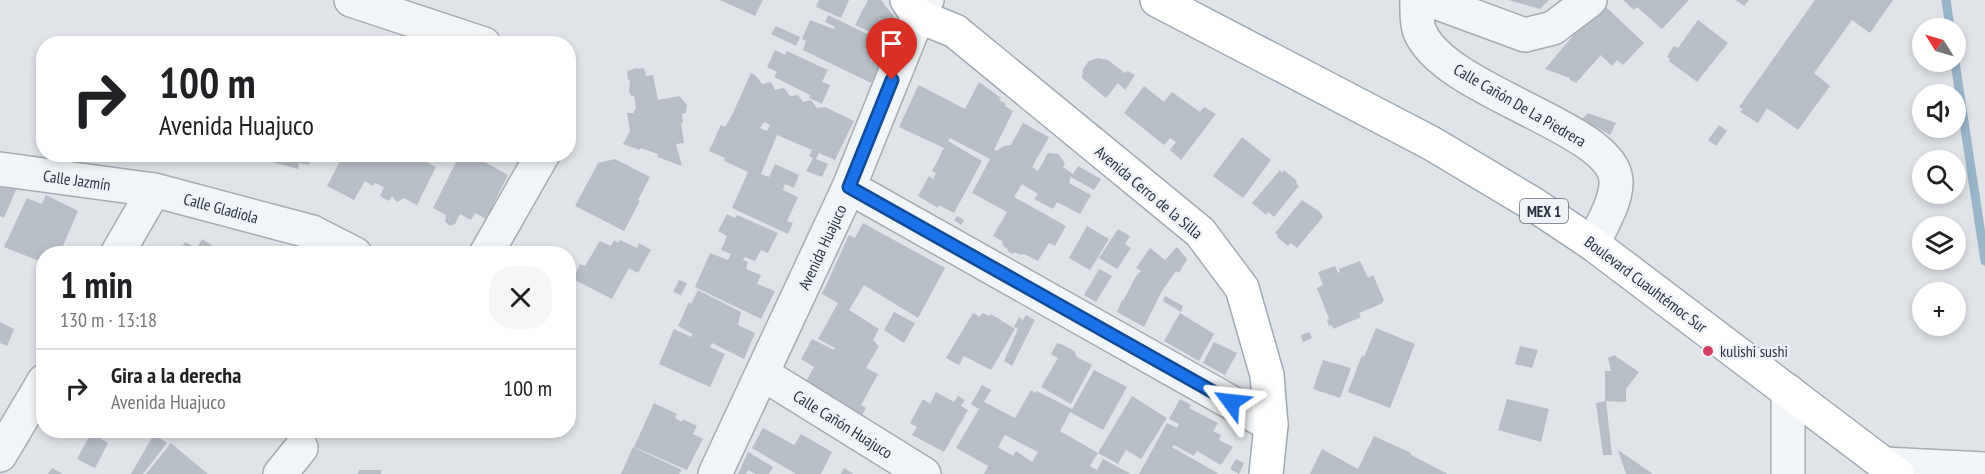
<!DOCTYPE html>
<html lang="es">
<meta charset="utf-8">
<style>
body{margin:0;font-family:"PT Sans Narrow",sans-serif;background:#f6f6f6;color:#202124;height:100vh;display:flex;flex-direction:column;font-size:22px;white-space:nowrap}
*{box-sizing:border-box;margin:0}
p{font-size:20px;color:#757577}
.icon{flex:none;width:33px;height:33px;fill:none;stroke:currentColor;stroke-width:2;stroke-linecap:round;stroke-linejoin:round}
.map{position:relative;flex:1;overflow:hidden}
.details{position:absolute;left:36px;top:246px;width:540px;height:192px;display:flex;flex-direction:column;background:#fff;border-radius:24px;box-shadow:0 3px 9px #0003}
.details>*{flex:none}
.hud{position:absolute;left:36px;top:36px;width:540px;height:126px;border-radius:24px;box-shadow:0 3px 9px #0003;background:#fff;color:#202124;overflow:hidden}
.needle{width:39px;rotate:307deg}
.controls{position:absolute;left:1912px;top:18px;display:grid;gap:12px}
.controls a{display:grid;place-items:center;width:54px;height:54px;border-radius:50%;background:#fff;box-shadow:0 3px 9px #0003;font-size:30px}
.pin{position:absolute;display:grid;place-items:center;width:51px;height:51px;color:#fff;margin:-62px -26px;border-radius:50% 50% 50% 0;rotate:-45deg;box-shadow:0 0 6px #0007}
.pin .icon{rotate:45deg}
.me{position:absolute;width:66px;margin:-33px;rotate:300deg;stroke-linejoin:round;filter:drop-shadow(0 0 4px #0008)}
.turn{display:flex;align-items:center;gap:21px;height:126px;padding:0 24px;font-size:27px}
.turn .icon{width:78px;height:78px;stroke-width:2.5}
.turn b{display:block;font-size:42px;line-height:51px}
.round{display:grid;place-items:center;flex:none;width:63px;height:63px;border-radius:24px;background:#f6f6f6}
.headline{display:flex;align-items:center;justify-content:space-between;height:102px;padding:0 24px}
h1{font-size:36px;font-weight:700;line-height:45px}
ul{padding:0;list-style:none}
li{display:flex;align-items:center;gap:18px;height:78px;padding:0 24px;border-top:2px solid #e0e0e0}
li div{flex:1}
li b{display:block;font-size:22px}
li em{font-style:normal}
.map>svg:first-child{display:block}
.lines{fill:none;stroke-linecap:round;stroke-linejoin:round}
.stream{stroke:#99b5ca;stroke-width:9}
.building{fill:#b7bec6;fill-rule:evenodd}
.minor-casing{stroke:#a5abb3;stroke-width:36}
.major-casing{stroke:#9eaab5;stroke-width:36}
.minor{stroke:#f2f5f7;stroke-width:33}
.major{stroke:#fff;stroke-width:33}
.route-casing{stroke:#114b97;stroke-width:15}
.route{stroke:#1a73e8;stroke-width:10}
.poi-dot{fill:#d24063;stroke:#eff3f7;stroke-width:2}
.labels{text-anchor:middle;dominant-baseline:central;stroke-width:5;stroke-linejoin:round;paint-order:stroke}
.shield{fill:#eff3f7;stroke:#646d78;stroke-width:1.5}
.shield-label{font-size:15px;font-weight:bold;fill:#283341}
.street-label{font-size:16px;fill:#283341;stroke:#eff3f7}
.poi-label{font-size:16px;fill:#283341;stroke:#eff3f7;text-anchor:start}
</style>
<div class="map">
<svg width="1985" height="474" viewBox="0 0 1985 474">
<rect width="100%" height="100%" fill="#e0e4e9"/>
<g class="lines">
<g class="stream">
<path d="M1946,0L1950,28"/>
<path d="M1955,62L1985,261"/>
</g>
</g>
<g class="building">
<path d="M720,0H763L755,16Z"/>
<path d="M819,0H849L841,18L816,7Z"/>
<path d="M868,0H881L899,23L890,41L855,25Z"/>
<path d="M1508,0H1549L1540,9Z"/>
<path d="M1623,0H1689L1662,29L1637,7L1634,10Z"/>
<path d="M1736,0H1749L1744,6Z"/>
<path d="M1815,0H1893L1870,33L1852,20L1814,73L1830,86L1798,130L1767,108L1758,123L1740,112L1743,109L1739,107Z"/>
<path d="M1606,7L1644,43L1623,65L1617,60L1612,66L1601,55L1576,83L1570,80V78L1545,69L1592,13L1597,17Z"/>
<path d="M828,15L880,40L870,60L880,65L871,83L803,50L806,41L802,39L810,20L834,29L835,27L825,22Z"/>
<path d="M1698,20L1728,43L1697,82L1669,61L1670,58L1667,57L1674,46L1678,48Z"/>
<path d="M776,26L800,37L796,46L771,34Z"/>
<path d="M775,50L785,55L787,51L828,70L822,82L830,85L822,104L809,98L810,95L774,77L777,72L767,67Z"/>
<path d="M1098,58L1108,60L1125,73L1128,71L1135,75L1125,90L1118,83L1106,98L1082,78L1083,69L1089,61Z"/>
<path d="M637,68V69L644,68L646,76L653,75L658,100L679,96L687,105L686,113L682,114L683,123H681L684,143L676,144L682,166L657,157L658,154L640,148V150L623,144L630,131L627,113H633L636,108L634,96H632L629,92L630,80H628L627,71Z"/>
<path d="M751,73L756,76L762,84L771,82L775,90L784,88L790,96L798,95L803,102L811,100L817,108L825,107L854,121L835,160L819,153L816,159L828,164L822,177L806,171L813,158L809,156L812,150L777,135L761,174L769,177L775,164L799,175L794,188L785,184L783,190L798,197L787,221L793,223L788,234L732,208L748,172L724,161L725,158L709,151L721,125L725,127L732,115ZM764,122L770,125L767,131L760,128Z"/>
<path d="M979,82L1001,98L999,100L1006,104L1005,106L1013,111L994,150L996,151L1004,146L1011,145L1023,123L1049,137L1032,167L1038,171L1048,153L1058,154L1065,163L1063,167L1073,174L1078,166L1101,179L1094,190L1071,177L1069,183L1091,195L1080,214L1057,202L1053,209L1034,199L1038,194L1022,184L1014,197L1066,226L1055,246L1049,243L1038,261L1024,254L1021,255L1014,252L1013,254L1007,251L1008,249L1003,246L1002,241L993,236L1007,212L972,193L990,159L950,138L948,141L982,161L954,213L939,205L938,208L918,196L929,176L933,179L936,173L932,171L944,148L899,127L917,88L919,85L965,109Z"/>
<path d="M1144,86L1164,102L1172,92L1200,112L1204,107L1216,114L1181,160L1170,150L1176,142L1170,138L1164,145L1124,113Z"/>
<path d="M1588,113L1616,123L1610,135L1582,119Z"/>
<path d="M1719,125L1727,131L1716,146L1708,140Z"/>
<path d="M1242,137L1271,160L1243,198L1213,176Z"/>
<path d="M269,154H317L315,160L310,159L309,165L299,163L298,169L268,161Z"/>
<path d="M344,154H392L402,160L404,154H411L436,167L417,205L404,198L397,202L392,196L389,201L380,196L384,187L375,183L373,186L365,181L354,200L327,186Z"/>
<path d="M460,154H471L508,175L486,219L475,213L471,220L460,214L455,224L450,226L445,221L446,215L433,208Z"/>
<path d="M615,159L650,177L638,200L640,201L624,231L575,206L598,163Z"/>
<path d="M1280,170L1282,173L1284,170L1297,181L1296,183L1299,186L1274,217L1268,212L1266,215L1252,203Z"/>
<path d="M0,182L18,185L4,218L0,216Z"/>
<path d="M46,195L78,211L62,248L55,246L52,254H44V263L4,247L27,198L42,204Z"/>
<path d="M1302,200L1320,212L1323,217L1297,248L1291,243L1288,246L1277,237L1278,235L1275,233Z"/>
<path d="M727,214L735,218L737,215L778,233L768,253L761,250L755,261L745,257L743,260L748,262L746,269L761,275L757,284L775,291L761,319L695,287L710,253L728,260L731,254L721,250L727,236L718,231Z"/>
<path d="M957,216L964,220L961,225L954,220Z"/>
<path d="M863,223L945,268L918,318L864,285L849,310L879,329L873,340L879,346L866,368L878,374L861,405L866,408L861,417L804,385L814,367L801,359L812,339L834,350L835,348L818,339L838,303L822,294L849,235L855,238Z"/>
<path d="M1087,226L1109,239L1090,270L1069,258Z"/>
<path d="M1118,229L1130,236L1125,244L1131,248L1117,269L1099,258Z"/>
<path d="M202,239L213,246L208,254H178L185,242L197,248Z"/>
<path d="M614,240L618,243L620,240L637,248L639,243L651,250L638,273L629,268L612,299L573,279L580,264L585,266L600,241L611,246Z"/>
<path d="M1177,247L1187,259L1179,273L1176,271L1162,291L1144,327L1117,312L1122,300L1123,301L1136,276L1141,271L1136,268L1150,248L1165,260Z"/>
<path d="M1360,261L1368,278L1373,275L1384,300L1381,304L1359,313L1361,317L1333,329L1332,325L1329,326L1327,320L1329,319L1317,288L1323,285L1318,272L1335,266L1338,273L1340,272L1339,269Z"/>
<path d="M1099,269L1112,276L1096,302L1084,295Z"/>
<path d="M679,280L687,283L681,295L673,292Z"/>
<path d="M698,290L741,312L738,325L755,333L744,359L712,343L710,347L725,354L710,387L659,364L674,329L691,337L693,334L678,326L689,302L691,304Z"/>
<path d="M1165,296L1183,306L1181,312L1163,301Z"/>
<path d="M894,312L915,323L904,343L884,330Z"/>
<path d="M973,313L980,317L982,313L990,316L991,314L1015,329L991,370L964,356L959,365L946,358Z"/>
<path d="M1180,313L1214,334L1199,361L1164,341Z"/>
<path d="M1026,315L1035,320L1012,366L1004,361L1018,329L1014,327L1019,317L1023,320Z"/>
<path d="M0,322L14,329L7,346L0,343Z"/>
<path d="M1376,328L1415,344L1390,408L1348,392L1362,355L1364,357Z"/>
<path d="M1309,332L1312,338L1303,342L1301,335Z"/>
<path d="M1214,342L1237,353L1225,375L1203,363Z"/>
<path d="M1057,343L1063,345L1074,351L1077,357L1092,365L1071,404L1041,387L1058,358L1051,354Z"/>
<path d="M1520,346L1538,350L1532,368L1515,364Z"/>
<path d="M1614,355L1639,372L1626,389V402L1605,401V371H1611L1608,358Z"/>
<path d="M1323,360L1351,368L1340,398L1313,389Z"/>
<path d="M1094,370L1127,387L1103,430L1070,412L1060,431L1098,453L1090,466L1097,470L1103,459L1131,474H984L988,466L956,448L979,409L971,404L982,385L991,390L984,402L1015,418L1031,390L1036,393L1037,391L1072,409ZM1005,435L1038,452L1032,462L1016,451L1013,456L998,447Z"/>
<path d="M936,392L954,402L958,396L965,400L961,406L968,410L944,452L912,435L917,427L910,423L923,399L930,404Z"/>
<path d="M1132,396L1167,418L1141,459L1126,450L1118,464L1098,453Z"/>
<path d="M1180,399L1191,405L1189,408L1218,423L1213,431L1221,435L1219,440L1233,447L1221,465L1197,451L1194,456L1174,445L1172,447L1219,474H1139L1167,423L1177,428L1179,424L1169,419Z"/>
<path d="M1507,399L1549,409L1541,442L1498,430Z"/>
<path d="M1606,401L1612,455H1603L1596,403Z"/>
<path d="M654,403L677,414L675,418L682,422L683,419L697,426L693,434L703,439L687,470L634,447Z"/>
<path d="M763,428L794,445L801,434L832,452L821,474H796L752,448Z"/>
<path d="M91,433L108,443L95,468L77,459Z"/>
<path d="M154,434L167,443L143,474H131Z"/>
<path d="M1374,436L1411,453V455L1448,474H1310L1322,449L1358,469Z"/>
<path d="M171,443L191,460L208,474H146Z"/>
<path d="M633,447L682,470L679,474H621Z"/>
<path d="M1618,450L1653,474H1626Z"/>
<path d="M748,452L773,467L769,474H756L748,470L746,474H738Z"/>
<path d="M1236,459L1244,463L1239,474L1230,469Z"/>
<path d="M52,468L63,474H48Z"/>
<path d="M844,468L854,474H841Z"/>
<path d="M359,470H381V474H358Z"/>
</g>
<g class="lines">
<defs>
<g id="minor">
<path d="M351,0L484,44"/>
<path d="M1417,0C1417,9 1416,23 1420,32C1445,92 1612,127 1616,180C1617,201 1602,224 1593,244"/>
<path d="M1430,0L1525,35L1553,28L1590,0"/>
<path d="M0,169L154,190L312,232L355,254"/>
<path d="M849,187L1271,425"/>
<path d="M117,254L154,190"/>
<path d="M486,254L543,154"/>
<path d="M763,374L924,474"/>
<path d="M1788,391V474"/>
<path d="M0,455L44,381"/>
<path d="M1884,464L1985,469"/>
<path d="M280,474L301,448"/>
<path d="M715,474L849,187L918,16L927,0"/>
</g>
<g id="major">
<path d="M907,0L918,16L955,31L1200,232L1242,288L1267,375L1271,425L1266,474"/>
<path d="M1157,0L1431,143L1533,204L1593,244L1897,474"/>
</g>
</defs>
<use href="#minor" class="minor-casing"/>
<use href="#major" class="major-casing"/>
<use href="#minor" class="minor"/>
<use href="#major" class="major"/>
</g>
<g class="lines">
<defs>
<path id="route" d="M892,80L849,187L1231,402"/>
</defs>
<use href="#route" class="route-casing"/>
<use href="#route" class="route"/>
</g>
<circle class="poi-dot" cx="1708" cy="351" r="6"/>
<g class="labels">
<rect class="shield" x="1520" y="199" width="48" height="24" rx="4.5"/>
<g class="shield-label">
<text x="1544" y="211">MEX 1</text>
</g>
<g class="street-label">
<text transform="translate(1520 105) rotate(30)">Calle Cañón De La Piedrera</text>
<text transform="translate(77 180) rotate(8)">Calle Jazmín</text>
<text transform="translate(1149 192) rotate(40)">Avenida Cerro de la Silla</text>
<text transform="translate(221 208) rotate(15)">Calle Gladiola</text>
<text transform="translate(822 247) rotate(-65)">Avenida Huajuco</text>
<text transform="translate(1646 284) rotate(37)">Boulevard Cuauhtémoc Sur</text>
<text transform="translate(843 424) rotate(32)">Calle Cañón Huajuco</text>
</g>
<g class="poi-label">
<text x="1720" y="351">kulishi sushi</text>
</g>
</g>
</svg>
<div class="controls">
<a><svg class="needle" viewBox="-14 -14 28 28"><path d="M0-13l5 13h-10z" fill="#e53935"/><path d="M0 13l5-13h-10z" fill="#757577"/></svg></a>
<a><svg class="icon" aria-label="sound" viewBox="0 0 24 24"><path d="M4 9h4l5-4v14l-5-4H4zM17 9q2 3 0 6"/></svg></a>
<a><svg class="icon" aria-label="search" viewBox="0 0 24 24"><circle cx="10" cy="10" r="6"/><path d="M15 15l6 6"/></svg></a>
<a><svg class="icon" aria-label="layers" viewBox="0 0 24 24"><path d="M12 4l9 5-9 5-9-5zM3 14l9 5 9-5"/></svg></a>
<a>+</a>
</div>
<div class="pin" style="left:892px;top:80px;background:#d93025"><svg class="icon" aria-label="arrive" viewBox="0 0 24 24"><path d="M6 21V4h12l-3 4 3 4H6"/></svg></div>
<svg class="me" style="left:1231px;top:402px" viewBox="-20 -20 40 40"><path d="M0-17L14 15 0 8-14 15z" fill="#1a73e8" stroke="#fff" stroke-width="4"/></svg>
<div class="hud">
<div class="turn"><svg class="icon" aria-label="right" viewBox="0 0 24 24"><path d="M7 20v-9h11M14 6l5 5-5 5"/></svg><div><b>100 m</b>Avenida Huajuco</div></div>
</div>
<section class="details">
<div class="headline"><div><h1>1 min</h1><p>130 m · 13:18</p></div><a class="round"><svg class="icon" aria-label="close" viewBox="0 0 24 24"><path d="M6 6l12 12M18 6L6 18"/></svg></a></div>
<ul>
<li><svg class="icon" aria-label="right" viewBox="0 0 24 24"><path d="M7 20v-9h11M14 6l5 5-5 5"/></svg><div><b>Gira a la derecha</b><p>Avenida Huajuco</p></div><em>100 m</em></li>
</ul>
</section>
</div>
